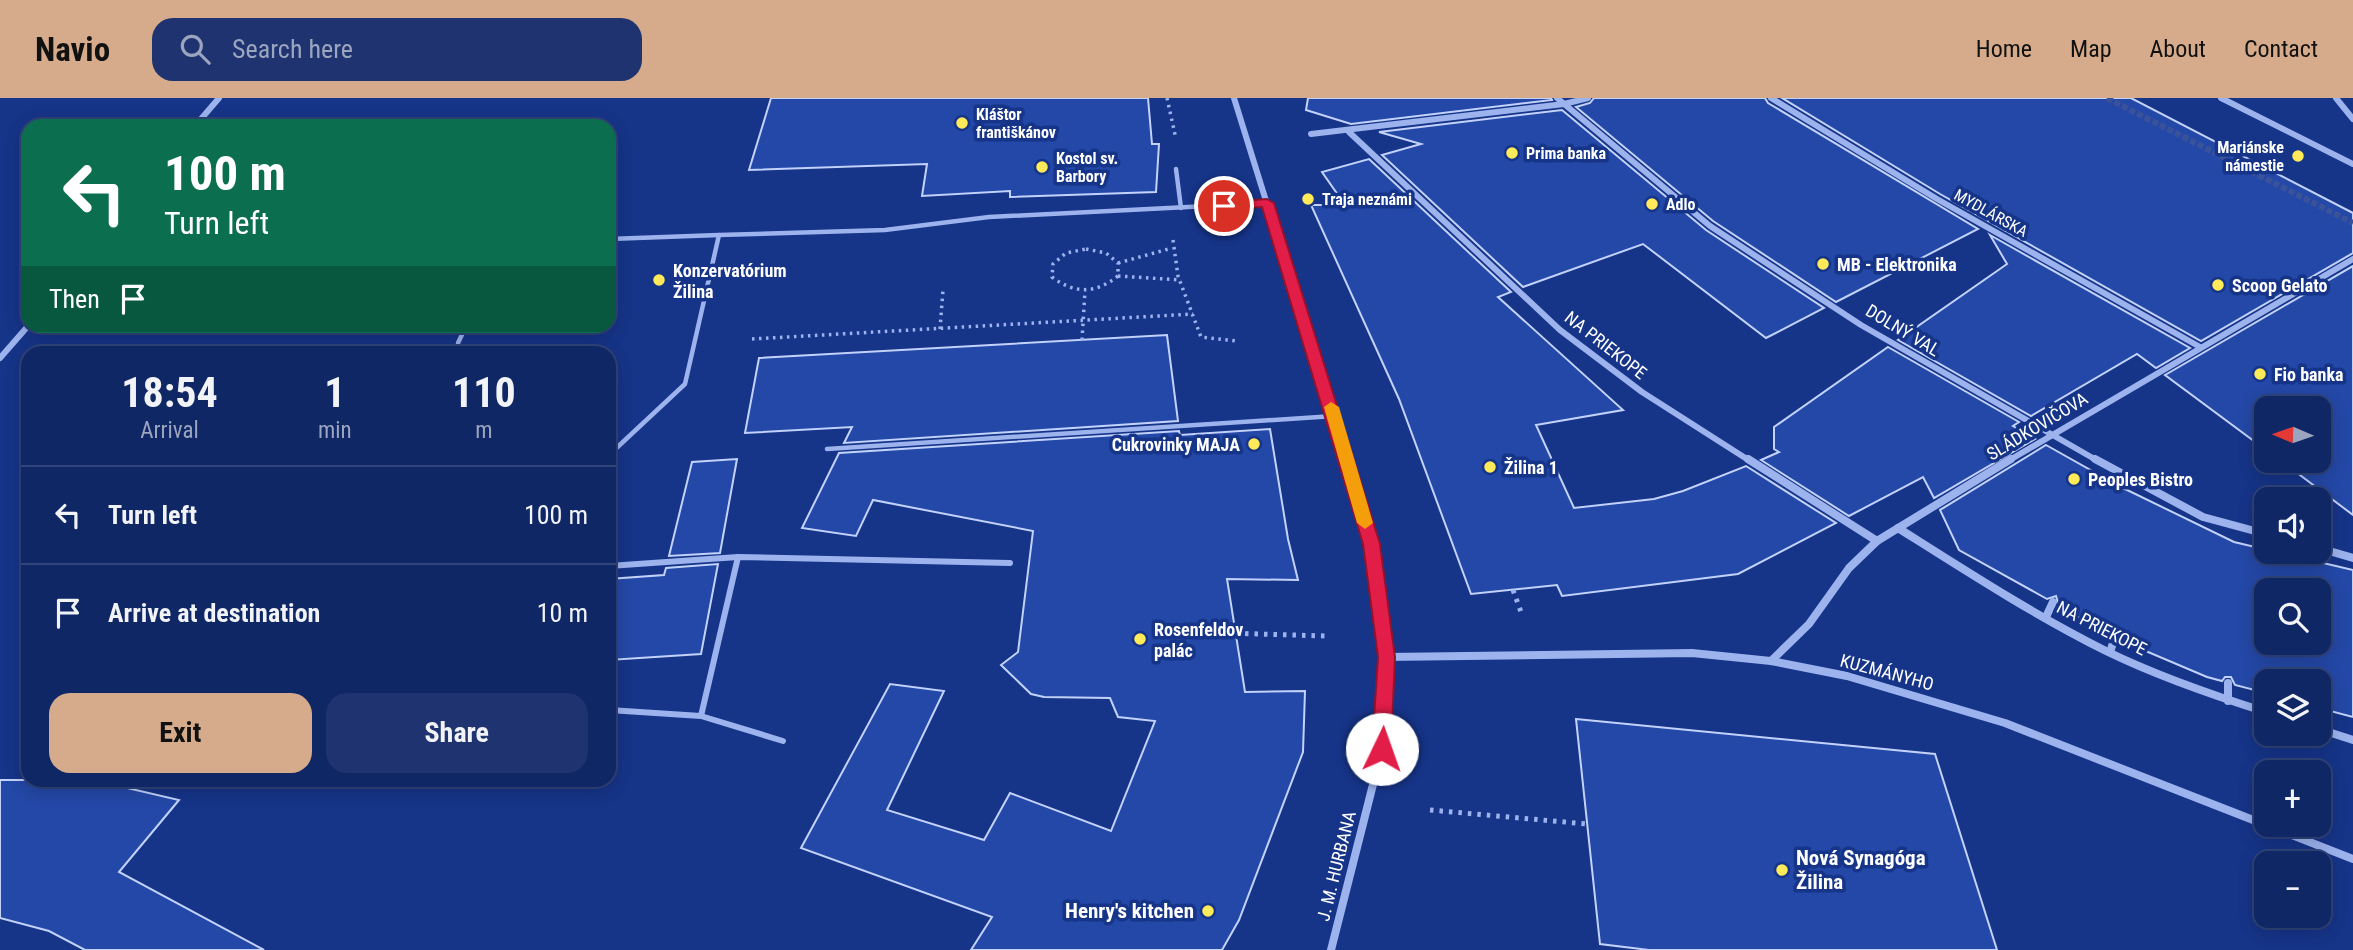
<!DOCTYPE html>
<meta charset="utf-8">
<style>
body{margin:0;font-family:"Roboto Condensed",sans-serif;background:#1e336f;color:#f1f3f6;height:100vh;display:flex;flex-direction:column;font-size:26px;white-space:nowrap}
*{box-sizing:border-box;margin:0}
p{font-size:23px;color:#9ca5bf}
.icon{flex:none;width:38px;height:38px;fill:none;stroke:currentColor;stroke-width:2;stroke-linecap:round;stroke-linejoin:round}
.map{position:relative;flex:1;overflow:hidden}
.panel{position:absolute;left:21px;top:248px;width:595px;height:441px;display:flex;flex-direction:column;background:#102766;border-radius:21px;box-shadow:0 4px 18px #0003,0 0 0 2px #30447a}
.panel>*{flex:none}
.hud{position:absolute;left:21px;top:21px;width:595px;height:214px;border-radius:21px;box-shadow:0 4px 18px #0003,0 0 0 2px #30447a;background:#0b6e4f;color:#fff;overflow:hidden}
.needle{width:46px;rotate:272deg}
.buttons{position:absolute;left:2254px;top:298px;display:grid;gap:14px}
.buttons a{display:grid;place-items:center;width:77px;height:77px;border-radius:14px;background:#102766;box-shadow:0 4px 18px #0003,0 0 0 2px #30447a;font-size:35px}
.pin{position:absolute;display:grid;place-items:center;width:60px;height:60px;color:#fff;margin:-30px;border:4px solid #fff;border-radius:50%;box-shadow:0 2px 7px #0007}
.me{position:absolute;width:77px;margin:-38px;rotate:3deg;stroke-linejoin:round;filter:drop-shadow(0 0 5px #0008)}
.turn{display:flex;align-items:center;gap:24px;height:147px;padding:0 28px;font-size:32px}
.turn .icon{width:91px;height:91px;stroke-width:2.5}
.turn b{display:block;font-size:49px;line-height:60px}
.then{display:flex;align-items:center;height:66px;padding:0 28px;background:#0003;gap:14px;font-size:26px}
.eta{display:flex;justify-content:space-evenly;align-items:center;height:119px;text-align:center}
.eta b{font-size:42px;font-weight:700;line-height:49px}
.button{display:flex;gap:14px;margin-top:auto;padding:14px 28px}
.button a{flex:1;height:80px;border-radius:21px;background:#d6ab8b;color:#111;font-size:28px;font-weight:700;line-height:80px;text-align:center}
.button a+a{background:#1e336f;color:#f1f3f6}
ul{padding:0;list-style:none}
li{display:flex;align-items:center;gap:21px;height:98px;padding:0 28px;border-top:2px solid #30447a}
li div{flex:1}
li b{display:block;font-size:26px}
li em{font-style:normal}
header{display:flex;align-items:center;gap:42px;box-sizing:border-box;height:98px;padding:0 35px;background:#d6ab8b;color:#111}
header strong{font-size:33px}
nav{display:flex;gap:38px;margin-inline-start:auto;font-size:24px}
.search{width:490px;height:63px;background:#1e336f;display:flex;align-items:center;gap:18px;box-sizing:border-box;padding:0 24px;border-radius:21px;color:#9ca5bf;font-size:26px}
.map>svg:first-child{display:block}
.building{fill:#2448a7;stroke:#c2d2fb;stroke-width:2;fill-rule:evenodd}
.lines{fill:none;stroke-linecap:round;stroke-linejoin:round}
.street-tunnel{stroke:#39529a;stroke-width:6;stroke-dasharray:6 2.5;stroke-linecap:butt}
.path-far1{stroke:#9cb3ee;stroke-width:3.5;stroke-dasharray:2.5 4.5;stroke-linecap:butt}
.path{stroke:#9cb3ee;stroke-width:5;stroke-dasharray:3.5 6;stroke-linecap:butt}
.lane-far1{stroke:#9cb3ee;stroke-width:4.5}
.lane{stroke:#9cb3ee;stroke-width:6}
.street-far1{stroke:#9cb3ee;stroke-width:6}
.street{stroke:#9cb3ee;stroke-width:8}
.route{fill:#e11d48;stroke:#92132f;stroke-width:2}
.slow{fill:#f59e0b}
.poi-dot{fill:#ffeb59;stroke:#163488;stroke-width:2.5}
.labels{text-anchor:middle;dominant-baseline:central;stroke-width:7;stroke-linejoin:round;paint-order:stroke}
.far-poi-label{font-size:16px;font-weight:bold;fill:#fff;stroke:#163488;text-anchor:start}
.far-street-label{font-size:16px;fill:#fff;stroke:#163488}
.poi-label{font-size:18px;font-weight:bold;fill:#fff;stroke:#163488;text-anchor:start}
.street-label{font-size:18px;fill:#fff;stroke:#163488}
.near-poi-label{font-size:21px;font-weight:bold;fill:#fff;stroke:#163488;text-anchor:start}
</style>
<header>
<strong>Navio</strong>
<div class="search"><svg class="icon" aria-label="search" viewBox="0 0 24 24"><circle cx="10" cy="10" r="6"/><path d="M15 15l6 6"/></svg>Search here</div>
<nav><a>Home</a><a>Map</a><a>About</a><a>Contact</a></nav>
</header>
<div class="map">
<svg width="2353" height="852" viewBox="0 0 2353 852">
<rect width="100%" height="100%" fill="#163488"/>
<g class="building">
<path d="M771,0H1148L1152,46H1159L1156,94L1010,99V93L922,98L927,66L749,72Z"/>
<path d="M1308,0H1551L1552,2L1351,26L1306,12Z"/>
<path d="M1594,0H1765L1768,5L1978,131L1836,204L1713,123L1576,9L1590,5Z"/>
<path d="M1782,0H2131L2353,115V155L2201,243L1940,96Z"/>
<path d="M1562,12L1706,132L1824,210L1766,240L1643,146L1523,189L1382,57L1421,46L1379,34Z"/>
<path d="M1369,61L1511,194L1498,199L1623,312L1536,327L1574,410L1654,401L1683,393L1746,368L1836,425L1738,476L1562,498L1557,487L1471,496L1399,301L1311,107H1345L1322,74Z"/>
<path d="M1990,137L2190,250L2156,270L2137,256L2031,318L1898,242L2007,166Z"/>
<path d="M2353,168V417L2280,362H2319V310H2266V352L2165,277Z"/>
<path d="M1167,237L1178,323L844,345L852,329L745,335L759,260Z"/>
<path d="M1888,249L2019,324L2013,328L2035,341L1934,400L1923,379L1849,418L1761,362L1779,354L1774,351V329Z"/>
<path d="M1270,331L1288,441L1298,482L1227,481L1245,594L1305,593L1303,654L1239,822L1222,852H971L992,819L801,750L890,586L944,593L887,712L984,742L1010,695L1111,733L1155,623L1118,619L1110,600L1044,599L1031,596L1001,567L1018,554L1033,433L873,402L856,438L802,430L839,355L1179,333L1180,337Z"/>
<path d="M2046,347L2121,389L2234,444L2353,472V619L2319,610V583H2266V595L2235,587L2231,579H2225L2222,583L2207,579L2122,543L2118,533L2109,536L2059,508L2056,498L2047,501L1959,452L1940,412ZM2266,492H2319V544H2266Z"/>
<path d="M737,361L720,455L669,458L692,364Z"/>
<path d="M718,466L701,556L609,562V481L664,477L666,470Z"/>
<path d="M1576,621L1935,656L1997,852H1649L1600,846Z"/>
<path d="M0,682H93L179,702L119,774L264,852H85L49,833L0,820Z"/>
</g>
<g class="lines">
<path class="street-tunnel" d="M2107,0L2353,125"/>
<g class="path-far1">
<path d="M1167,0L1176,41"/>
<path d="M1173,142L1178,178L1201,239L1237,243"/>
<path d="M1086,151L1106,155L1118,165V178C1095,196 1075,196 1052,179L1053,166L1066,155Z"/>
<path d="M1118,165L1172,150"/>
<path d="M1118,178L1181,182"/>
<path d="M940,231L943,192"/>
<path d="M752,241L1193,216"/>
<path d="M1082,242L1085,193"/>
</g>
<g class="path">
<path d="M1513,492L1521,514"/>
<path d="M1226,535L1326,538"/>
<path d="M1430,712L1587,726"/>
</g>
<g class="lane-far1">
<path d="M1176,71L1181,110"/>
<path d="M609,141L719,137"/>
<path d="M458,245L466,228"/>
<path d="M827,351L1334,318"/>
<path d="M609,357L685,286L719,137L885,132L989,119L1267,105"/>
</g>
<g class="lane">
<path d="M609,468L738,459L1010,465"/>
<path d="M609,612L701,618L783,643"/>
<path d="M701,618L738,459"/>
</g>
<g class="street-far1">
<path d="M1234,0L1347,363"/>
<path d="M1557,0L1710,128L1861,227L2098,363"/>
<path d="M1771,0L1937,101L2200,249"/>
<path d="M2221,0L2353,66"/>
<path d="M2336,0L2353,21"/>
<path d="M195,28L219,0"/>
<path d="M1349,34L1560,232L1642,294L1750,363"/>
<path d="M1311,36L1564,6L1588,0"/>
<path d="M0,260L28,228"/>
<path d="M2008,363L2353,161"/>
</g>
<g class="street">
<path d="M1748,361L1877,443"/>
<path d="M2095,361L2203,419L2266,436"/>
<path d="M1898,430C1966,473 2034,517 2106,553C2157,578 2212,597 2266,614"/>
<path d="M2319,450L2353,460"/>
<path d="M2046,519L2053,504"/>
<path d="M2110,554L2115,539"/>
<path d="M1386,559L1692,555L1771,563L1847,578L2005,625L2353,761"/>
<path d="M1771,563L1809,526L1849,470L1877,443L2011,361"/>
<path d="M2228,585V603"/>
<path d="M2319,631L2353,642"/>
<path d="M1331,852L1382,651L1386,559L1371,446L1346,361"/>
</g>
</g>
<path class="route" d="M1267,101L1274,105L1380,446L1395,559L1391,651L1388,657L1382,659L1375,657L1372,651L1378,559L1363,446L1262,109L1224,112L1218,108L1224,104Z"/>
<path class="slow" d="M1331,304L1339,309L1373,425L1365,431L1357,425L1324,309Z"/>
<g class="poi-dot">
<circle cx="962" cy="25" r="7"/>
<circle cx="1512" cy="55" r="7"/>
<circle cx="2298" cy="58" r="7"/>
<circle cx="1042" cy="69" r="7"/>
<circle cx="1308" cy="101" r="7"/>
<circle cx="1652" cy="106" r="7"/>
<circle cx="1823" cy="166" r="7"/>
<circle cx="659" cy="182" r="7"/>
<circle cx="2218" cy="187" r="7"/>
<circle cx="2260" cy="276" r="7"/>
<circle cx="1254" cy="346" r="7"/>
<circle cx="1490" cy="369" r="7"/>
<circle cx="2074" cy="381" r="7"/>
<circle cx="1140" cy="541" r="7"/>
<circle cx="1782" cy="772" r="7"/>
<circle cx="1208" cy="813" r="7"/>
</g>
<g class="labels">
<g class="far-poi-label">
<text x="976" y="16">Kláštor<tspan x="976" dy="18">františkánov</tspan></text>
<text x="2284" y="49" text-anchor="end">Mariánske<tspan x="2284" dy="18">námestie</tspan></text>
<text x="1526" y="55">Prima banka</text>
<text x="1056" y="60">Kostol sv.<tspan x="1056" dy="18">Barbory</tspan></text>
<text x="1322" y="101">Traja neznámi</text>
<text x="1666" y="106">Adlo</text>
</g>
<g class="far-street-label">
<text transform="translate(1991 115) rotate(29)">MYDLÁRSKA</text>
</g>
<g class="poi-label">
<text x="1837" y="166">MB - Elektronika</text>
<text x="673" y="172">Konzervatórium<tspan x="673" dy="21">Žilina</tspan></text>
<text x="2232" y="187">Scoop Gelato</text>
<text x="2274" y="276">Fio banka</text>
<text x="1240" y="346" text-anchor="end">Cukrovinky MAJA</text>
<text x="1504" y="369">Žilina 1</text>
<text x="2088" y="381">Peoples Bistro</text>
<text x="1154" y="531">Rosenfeldov<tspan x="1154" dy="21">palác</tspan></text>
</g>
<g class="street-label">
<text transform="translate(1903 232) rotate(31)">DOLNÝ VAL</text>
<text transform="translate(1606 247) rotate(38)">NA PRIEKOPE</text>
<text transform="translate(2037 328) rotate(-31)">SLÁDKOVIČOVA</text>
<text transform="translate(2102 530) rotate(27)">NA PRIEKOPE</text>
<text transform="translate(1887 574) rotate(15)">KUZMÁNYHO</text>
<text transform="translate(1336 768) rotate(-76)">J. M. HURBANA</text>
</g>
<g class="near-poi-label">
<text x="1796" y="760">Nová Synagóga<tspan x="1796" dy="24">Žilina</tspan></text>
<text x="1194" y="813" text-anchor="end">Henry's kitchen</text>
</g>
</g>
</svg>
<div class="buttons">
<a><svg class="needle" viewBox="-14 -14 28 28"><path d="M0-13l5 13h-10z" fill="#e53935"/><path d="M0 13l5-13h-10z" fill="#9ca5bf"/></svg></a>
<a><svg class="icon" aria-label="sound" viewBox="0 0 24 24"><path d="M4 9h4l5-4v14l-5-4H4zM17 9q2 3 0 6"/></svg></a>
<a><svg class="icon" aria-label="search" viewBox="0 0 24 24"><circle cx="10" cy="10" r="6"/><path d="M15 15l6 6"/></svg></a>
<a><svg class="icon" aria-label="layers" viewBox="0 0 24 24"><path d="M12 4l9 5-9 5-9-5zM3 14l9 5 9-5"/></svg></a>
<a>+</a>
<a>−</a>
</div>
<div class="pin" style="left:1224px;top:108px;background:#d93025"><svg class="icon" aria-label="arrive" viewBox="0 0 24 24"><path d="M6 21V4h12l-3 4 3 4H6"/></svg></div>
<svg class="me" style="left:1382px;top:651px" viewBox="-20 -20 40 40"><circle r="19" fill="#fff"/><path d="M0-13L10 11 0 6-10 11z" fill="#e11d48"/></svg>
<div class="hud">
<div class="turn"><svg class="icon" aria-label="left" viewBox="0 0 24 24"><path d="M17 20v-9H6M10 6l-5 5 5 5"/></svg><div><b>100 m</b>Turn left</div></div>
<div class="then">Then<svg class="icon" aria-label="arrive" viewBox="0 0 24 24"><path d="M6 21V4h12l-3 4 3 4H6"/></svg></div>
</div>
<section class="panel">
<div class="eta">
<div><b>18:54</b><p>Arrival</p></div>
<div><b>1</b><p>min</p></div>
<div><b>110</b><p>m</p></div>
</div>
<ul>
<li><svg class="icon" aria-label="left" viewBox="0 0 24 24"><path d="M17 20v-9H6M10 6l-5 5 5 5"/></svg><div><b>Turn left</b></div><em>100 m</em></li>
<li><svg class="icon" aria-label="arrive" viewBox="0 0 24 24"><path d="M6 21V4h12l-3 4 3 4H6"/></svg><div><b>Arrive at destination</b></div><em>10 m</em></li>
</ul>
<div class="button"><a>Exit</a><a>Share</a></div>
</section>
</div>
